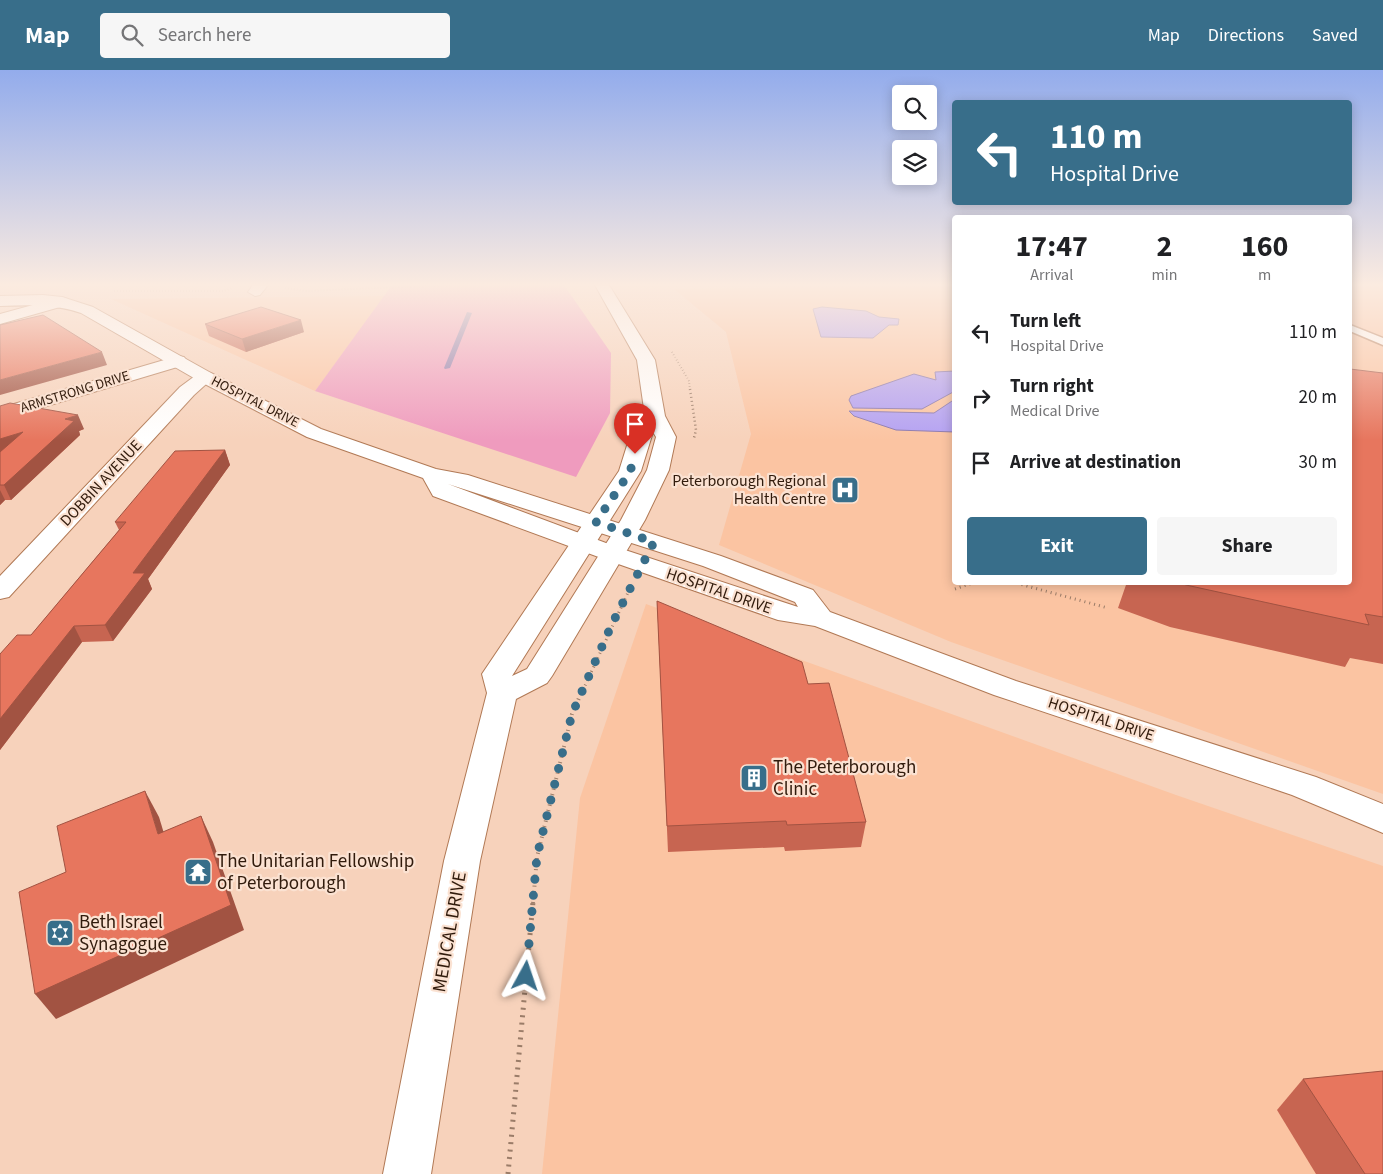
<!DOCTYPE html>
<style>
body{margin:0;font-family:"Source Sans 3",sans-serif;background:#f6f6f6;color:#202124;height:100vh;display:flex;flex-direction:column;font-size:19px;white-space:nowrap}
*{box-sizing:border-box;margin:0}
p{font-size:16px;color:#757577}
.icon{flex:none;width:28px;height:28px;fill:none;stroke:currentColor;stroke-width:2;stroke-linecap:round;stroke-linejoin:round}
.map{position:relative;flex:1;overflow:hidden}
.panel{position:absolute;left:952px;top:145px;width:400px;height:370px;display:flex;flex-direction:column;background:#fff;border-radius:5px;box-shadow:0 2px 12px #0003}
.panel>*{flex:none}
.banner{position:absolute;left:952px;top:30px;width:400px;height:105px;border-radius:5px;box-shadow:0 2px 12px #0003;background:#386e8a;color:#fff;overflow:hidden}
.fabs{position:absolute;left:892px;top:15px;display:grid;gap:10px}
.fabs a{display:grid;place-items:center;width:45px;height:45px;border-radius:5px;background:#fff;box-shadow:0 2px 12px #0003;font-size:25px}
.pin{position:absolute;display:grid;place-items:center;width:42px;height:42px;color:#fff;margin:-51px -21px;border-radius:50% 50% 50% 0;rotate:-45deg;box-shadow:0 0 5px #0007}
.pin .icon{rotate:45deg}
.me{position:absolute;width:55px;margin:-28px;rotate:5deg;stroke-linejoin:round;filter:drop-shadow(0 0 4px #0008)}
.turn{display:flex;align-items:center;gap:18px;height:105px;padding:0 15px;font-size:22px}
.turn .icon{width:65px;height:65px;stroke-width:2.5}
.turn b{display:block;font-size:35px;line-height:42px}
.eta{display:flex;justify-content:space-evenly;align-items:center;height:85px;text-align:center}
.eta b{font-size:30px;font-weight:700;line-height:35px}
.cta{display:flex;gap:10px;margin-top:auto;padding:10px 15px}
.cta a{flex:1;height:58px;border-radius:5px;background:#386e8a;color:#fff;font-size:20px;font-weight:700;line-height:58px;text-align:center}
.cta a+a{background:#f6f6f6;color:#202124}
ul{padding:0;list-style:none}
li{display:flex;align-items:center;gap:15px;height:65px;padding:0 15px}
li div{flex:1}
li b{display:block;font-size:19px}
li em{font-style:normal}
header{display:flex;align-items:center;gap:30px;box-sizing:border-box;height:70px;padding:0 25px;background:#386e8a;color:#fff}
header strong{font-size:24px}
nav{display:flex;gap:28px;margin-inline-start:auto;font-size:18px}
.search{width:350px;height:45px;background:#f6f6f6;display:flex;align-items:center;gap:12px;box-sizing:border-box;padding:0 18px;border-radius:5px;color:#757577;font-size:19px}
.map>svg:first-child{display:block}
.built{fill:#fbc4a2}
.green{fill:#ef9bbe}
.water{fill:#b3a1f3;stroke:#8c79ae}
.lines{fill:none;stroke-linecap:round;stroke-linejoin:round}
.stream{fill:#8c79ae;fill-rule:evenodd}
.service-casing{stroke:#b17955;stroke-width:3}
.minor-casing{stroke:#b17955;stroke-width:2}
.tertiary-casing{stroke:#b17955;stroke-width:2}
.secondary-casing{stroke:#b17955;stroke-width:2}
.path-far4{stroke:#9a7c68;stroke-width:2;stroke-dasharray:0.5 2.5;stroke-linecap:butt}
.path-far3{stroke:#9a7c68;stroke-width:2.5;stroke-dasharray:1 3;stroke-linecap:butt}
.path-far2{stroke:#9a7c68;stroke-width:3;stroke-dasharray:1 4;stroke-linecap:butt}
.path-far1{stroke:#9a7c68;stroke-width:4;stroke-dasharray:1 4.5;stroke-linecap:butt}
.path{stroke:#9a7c68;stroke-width:5;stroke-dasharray:2 5.5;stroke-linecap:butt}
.service{fill:#fff;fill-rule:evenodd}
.minor{fill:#fff;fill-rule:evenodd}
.tertiary{fill:#fff;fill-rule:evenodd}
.secondary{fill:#fff;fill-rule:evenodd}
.wall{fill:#c76551}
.shaded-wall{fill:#a25342}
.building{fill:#e7765e;stroke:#a25342}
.route{stroke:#386e8a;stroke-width:9;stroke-dasharray:0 16.2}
.labels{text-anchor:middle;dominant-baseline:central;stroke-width:4.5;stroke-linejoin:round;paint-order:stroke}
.far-street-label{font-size:14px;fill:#311b0c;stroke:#fbe2d2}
.poi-label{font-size:16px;fill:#311b0c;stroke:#fbe2d2;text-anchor:end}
.street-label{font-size:16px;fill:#311b0c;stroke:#fbe2d2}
.near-poi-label{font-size:19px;fill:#311b0c;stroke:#fbe2d2;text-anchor:start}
.near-street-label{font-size:19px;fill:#311b0c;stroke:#fbe2d2}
</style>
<header>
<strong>Map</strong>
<div class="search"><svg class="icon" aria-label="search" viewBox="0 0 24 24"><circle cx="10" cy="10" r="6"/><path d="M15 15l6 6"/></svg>Search here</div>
<nav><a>Map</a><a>Directions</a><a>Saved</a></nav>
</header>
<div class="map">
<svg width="1383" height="1104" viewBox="0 0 1383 1104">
<rect width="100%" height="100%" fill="#f7d2bb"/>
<g class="built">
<path d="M1350,215H1383V724L951,572L719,475L751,364L726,262L674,219L955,216V512H1350Z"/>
<path d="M385,226L315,321L111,229Z"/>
<path d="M646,534L1176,725L1383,796V1104H542L580,728Z"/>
</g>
<path class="green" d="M392,215H564L611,283L610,343L576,407L315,321Z"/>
<g class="water">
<path d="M822,237L866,241L879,247L899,249L898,255H889L873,268L821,267L813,239Z"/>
<path d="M955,301V321L922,339L853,338L849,330L851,326L914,304L936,310L935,302Z"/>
<path d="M955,329V362L896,360L854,346L849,341L934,343Z"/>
</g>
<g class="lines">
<path class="stream" d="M467,242L472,243L450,298L445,299L444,298Z"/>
<defs>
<path id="service" d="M1350,255L1383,268V275L1350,261Z"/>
<g id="minor">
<path d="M253,215H268L260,225L255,226L248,222Z"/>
<path d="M62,227L67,229L70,232L67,235L0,254V244Z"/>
<path d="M178,286L184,287L187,291L184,295L0,350V338Z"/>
<path d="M205,302L211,303L214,307L194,325L9,527L0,529V506L180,317L199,303Z"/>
</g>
<path id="tertiary" d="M43,225L62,227L93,237L211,303L321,359L436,399L468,405L721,486L813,520L830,542L1016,611L1316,707L1383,734V763L1292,725L994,625L815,556L778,550L604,489L433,426L423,408L307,367L199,311L81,243C54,234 29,235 0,236V226ZM448,414L703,496L795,532L798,537L622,479Z"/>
<path id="secondary" d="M595,215H609L655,290L665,346L676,367L669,400L645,450L552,606L547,613L516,629L480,791L431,1104H383L444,791L487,623L482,604L619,401L630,366L645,346L637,290ZM653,362L656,367L647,400L621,450L527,599L512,606L641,401Z"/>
</defs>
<use href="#service" class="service-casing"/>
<use href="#minor" class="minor-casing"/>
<use href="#tertiary" class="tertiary-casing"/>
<use href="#secondary" class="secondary-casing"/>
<g class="path-far4">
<path d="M285,218L305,221L451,215"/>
<path d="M114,221H223L233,218"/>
<path d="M672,282L689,311L690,320"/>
</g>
<path class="path-far3" d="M690,319L696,360L694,368"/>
<g class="path-far2">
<path d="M1012,512L1108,538"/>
<path d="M955,519L975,512"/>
<path d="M583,620L631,516"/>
</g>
<path class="path-far1" d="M533,833L537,787L572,644L583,619"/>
<path class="path" d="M508,1104L533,832"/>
<use href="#service" class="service"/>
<use href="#minor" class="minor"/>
<use href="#tertiary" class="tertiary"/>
<use href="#secondary" class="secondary"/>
</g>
<g class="wall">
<path d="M205,254L304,262L246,282L209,266Z"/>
<path d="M1383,303V594L1350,588L1345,597L1170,557L1118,538L1127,512H1350Z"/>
<path d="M0,336L84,359L79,361L80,365L11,430H5L0,435Z"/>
<path d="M225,380L230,395L148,509L152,519L113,571L82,572L0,680V584L31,565L119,460L115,452Z"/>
<path d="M657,531L808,614L866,752L861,777L785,781L784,777L668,782Z"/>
<path d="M1303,1009L1383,1104H1316L1277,1040Z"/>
</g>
<g class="shaded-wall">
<path d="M301,250L304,262L246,282L242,269Z"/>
<path d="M102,282L107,295L0,325V310Z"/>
<path d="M78,345L84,359L79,361L80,365L11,430L4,415L65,349Z"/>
<path d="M23,362L0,385V369Z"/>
<path d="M225,380L230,395L148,509L152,519L113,571L105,555L133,503Z"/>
<path d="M0,420L5,430L0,435Z"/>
<path d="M74,556L82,572L0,680V649Z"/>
<path d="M145,721L159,747L172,790L158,764Z"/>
<path d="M201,746L213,772L244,860L56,949L35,924Z"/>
</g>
<g class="building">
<path d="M261,237L301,250L242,269L205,254Z"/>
<path d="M43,245L102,282L0,310V255Z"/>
<path d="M1350,299L1383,303V547L1365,544L1369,555L1186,515L1178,512H1350Z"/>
<path d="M10,333L78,345L65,349L74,351L4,415H0V382L23,362L0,369V336Z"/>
<path d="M225,380L133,503H145L105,555L74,556L0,649V584L17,565H31L126,452H115L175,381Z"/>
<path d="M657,531L802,592L808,614L829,613L866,752L787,755L786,751L667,756Z"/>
<path d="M145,721L158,764L201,746L231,835L35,924L19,822L66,802L57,756Z"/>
<path d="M1383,1001V1104H1365L1303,1009Z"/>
</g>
<linearGradient id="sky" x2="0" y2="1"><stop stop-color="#93acec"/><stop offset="0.58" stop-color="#fbebe0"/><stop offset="1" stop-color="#fbebe0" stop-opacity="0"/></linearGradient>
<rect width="1383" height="370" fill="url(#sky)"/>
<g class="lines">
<path class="route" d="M526,906L537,786L572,644L612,554L654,472L596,452L630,402L635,384"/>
</g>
<defs>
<symbol id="hospital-square" viewBox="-11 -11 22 22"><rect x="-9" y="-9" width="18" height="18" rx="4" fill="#386e8a" stroke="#fbe2d2"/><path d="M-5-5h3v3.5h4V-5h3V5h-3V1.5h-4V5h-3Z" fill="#fff"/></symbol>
<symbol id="building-square" viewBox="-11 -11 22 22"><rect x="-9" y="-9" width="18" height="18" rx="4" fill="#386e8a" stroke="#fbe2d2"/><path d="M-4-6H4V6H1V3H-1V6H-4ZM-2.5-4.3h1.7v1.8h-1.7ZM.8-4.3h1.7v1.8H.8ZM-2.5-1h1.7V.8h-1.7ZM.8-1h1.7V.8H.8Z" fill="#fff"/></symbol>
<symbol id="temple-square" viewBox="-11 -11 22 22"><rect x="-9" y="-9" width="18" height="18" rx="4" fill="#386e8a" stroke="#fbe2d2"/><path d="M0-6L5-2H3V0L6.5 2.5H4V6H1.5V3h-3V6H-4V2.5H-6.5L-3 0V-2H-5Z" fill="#fff"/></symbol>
<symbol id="synagogue-square" viewBox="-11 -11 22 22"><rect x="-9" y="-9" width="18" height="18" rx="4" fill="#386e8a" stroke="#fbe2d2"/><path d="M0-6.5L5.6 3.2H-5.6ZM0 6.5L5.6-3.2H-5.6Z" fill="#fff"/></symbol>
</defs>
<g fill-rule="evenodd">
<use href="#hospital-square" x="829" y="404" width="32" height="32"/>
<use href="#building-square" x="738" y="692" width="32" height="32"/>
<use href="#temple-square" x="182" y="786" width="32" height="32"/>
<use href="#synagogue-square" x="44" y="847" width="32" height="32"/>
</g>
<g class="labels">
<g class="far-street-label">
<text transform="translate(75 322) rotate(-17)">ARMSTRONG DRIVE</text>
<text transform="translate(255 332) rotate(27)">HOSPITAL DRIVE</text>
</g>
<g class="poi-label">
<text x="826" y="411">Peterborough Regional<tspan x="826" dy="18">Health Centre</tspan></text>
</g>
<g class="street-label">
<text transform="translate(101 413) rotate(-47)">DOBBIN AVENUE</text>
<text transform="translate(719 521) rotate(19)">HOSPITAL DRIVE</text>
<text transform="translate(1101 649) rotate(18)">HOSPITAL DRIVE</text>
</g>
<g class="near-poi-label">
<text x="773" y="697">The Peterborough<tspan x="773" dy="22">Clinic</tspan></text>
<text x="217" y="791">The Unitarian Fellowship<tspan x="217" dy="22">of Peterborough</tspan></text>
<text x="79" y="852">Beth Israel<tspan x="79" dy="22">Synagogue</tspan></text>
</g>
<g class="near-street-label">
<text transform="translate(450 862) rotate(-80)">MEDICAL DRIVE</text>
</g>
</g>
</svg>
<div class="fabs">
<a><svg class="icon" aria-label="search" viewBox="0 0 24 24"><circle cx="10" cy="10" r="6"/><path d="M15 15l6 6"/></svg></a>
<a><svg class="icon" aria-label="layers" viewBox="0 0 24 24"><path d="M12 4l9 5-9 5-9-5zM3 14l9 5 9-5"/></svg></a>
</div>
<div class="pin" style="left:635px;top:384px;background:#d93025"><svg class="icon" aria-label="arrive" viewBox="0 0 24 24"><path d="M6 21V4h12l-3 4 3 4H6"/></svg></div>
<svg class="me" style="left:526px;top:906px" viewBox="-20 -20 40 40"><path d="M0-17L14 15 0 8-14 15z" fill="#386e8a" stroke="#fff" stroke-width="4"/></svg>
<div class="banner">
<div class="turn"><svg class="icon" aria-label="left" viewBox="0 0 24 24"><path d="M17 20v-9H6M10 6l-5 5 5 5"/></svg><div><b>110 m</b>Hospital Drive</div></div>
</div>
<section class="panel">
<div class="eta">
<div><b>17:47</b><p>Arrival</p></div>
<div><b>2</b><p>min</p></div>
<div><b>160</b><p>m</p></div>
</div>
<ul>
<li><svg class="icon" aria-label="left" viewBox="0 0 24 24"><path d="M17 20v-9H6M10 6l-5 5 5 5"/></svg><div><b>Turn left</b><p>Hospital Drive</p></div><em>110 m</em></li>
<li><svg class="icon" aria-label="right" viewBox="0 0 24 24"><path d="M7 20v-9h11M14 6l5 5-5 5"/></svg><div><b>Turn right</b><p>Medical Drive</p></div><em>20 m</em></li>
<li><svg class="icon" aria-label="arrive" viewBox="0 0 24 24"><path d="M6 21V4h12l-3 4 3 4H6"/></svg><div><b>Arrive at destination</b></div><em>30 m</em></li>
</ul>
<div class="cta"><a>Exit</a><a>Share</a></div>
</section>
</div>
